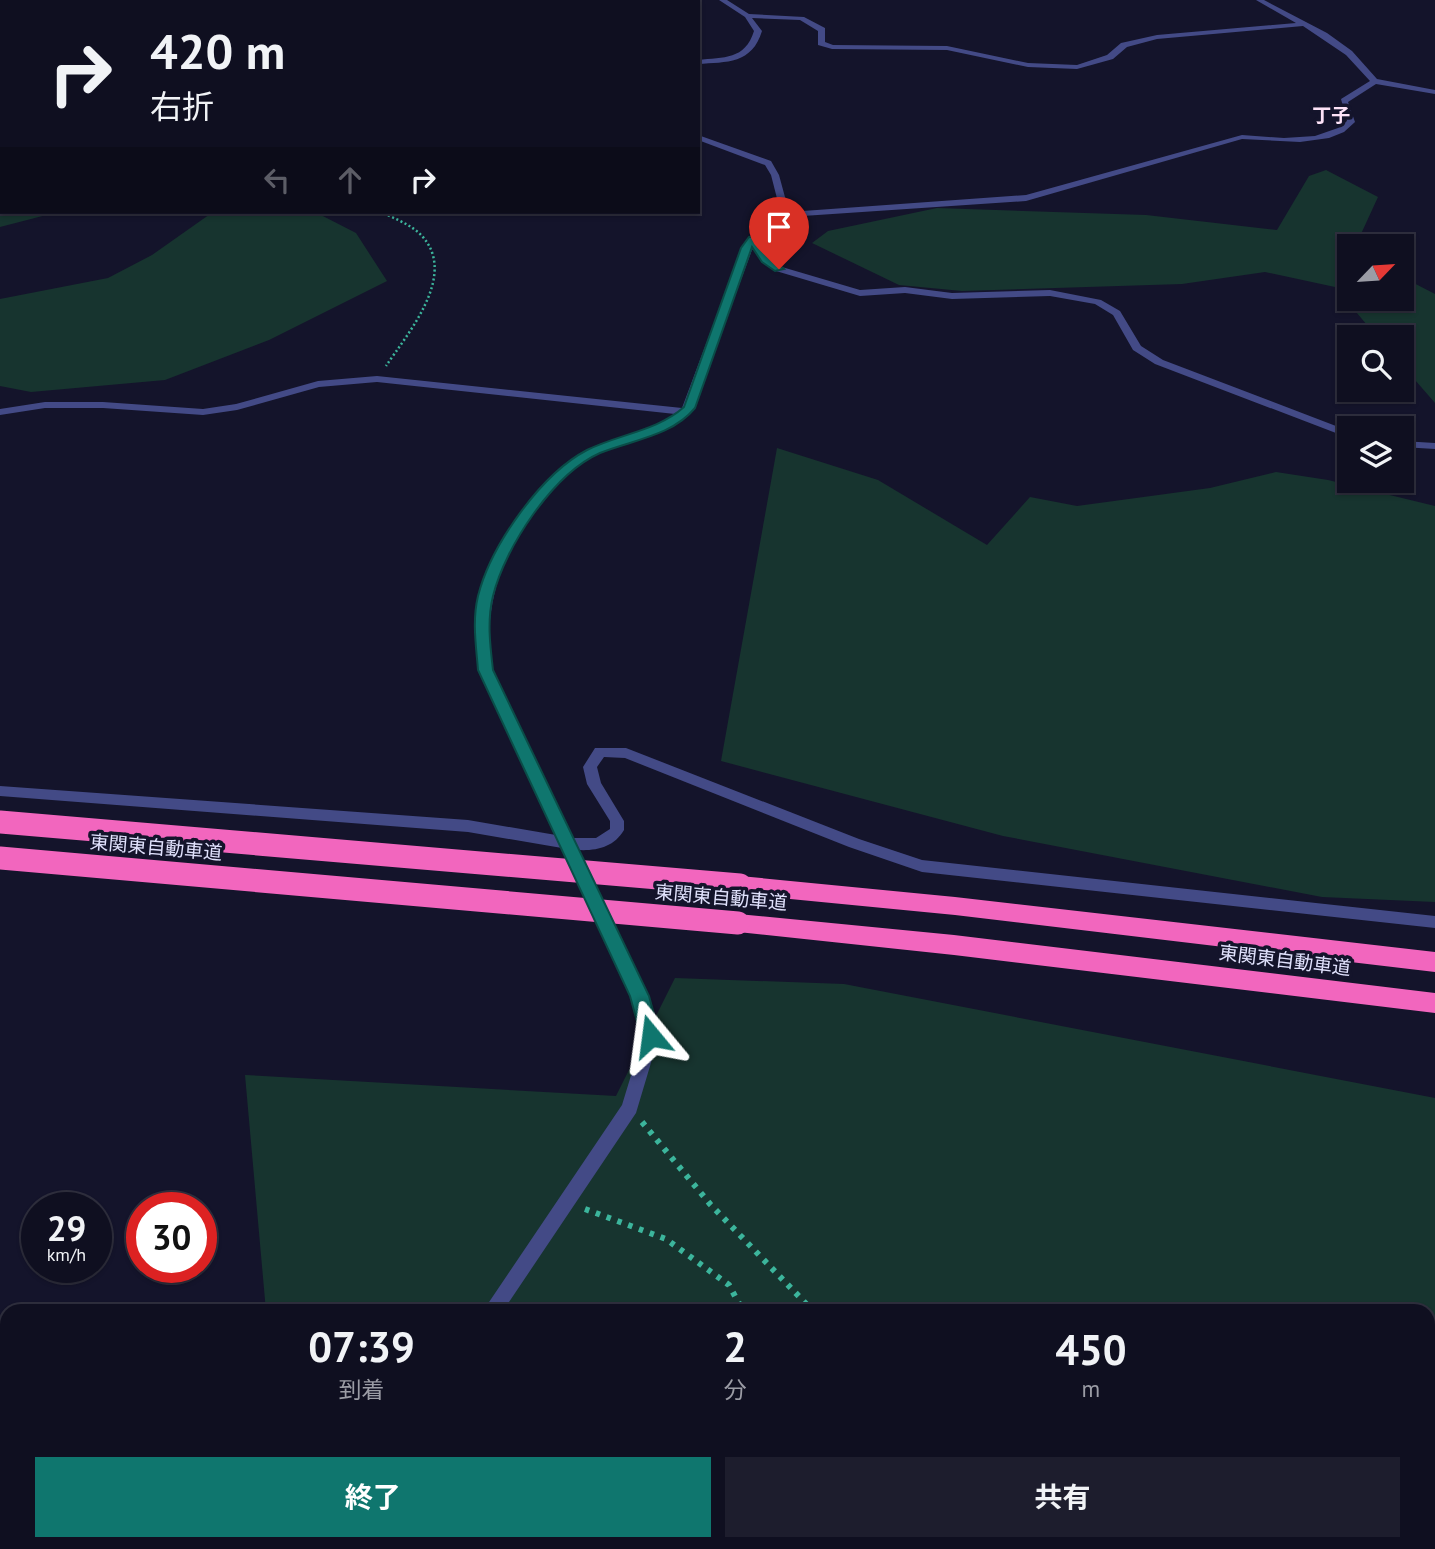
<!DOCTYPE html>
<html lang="ja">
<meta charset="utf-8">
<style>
body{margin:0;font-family:"PT Sans","Noto Sans JP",sans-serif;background:#1d1d2d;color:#f1f3f6;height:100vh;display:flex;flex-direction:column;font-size:26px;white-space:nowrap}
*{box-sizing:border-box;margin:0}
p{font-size:23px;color:#9b9ca5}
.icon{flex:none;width:38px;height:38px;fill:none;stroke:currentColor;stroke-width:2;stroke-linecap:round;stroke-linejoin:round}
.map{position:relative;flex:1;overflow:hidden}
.drawer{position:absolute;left:0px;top:1304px;width:1435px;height:247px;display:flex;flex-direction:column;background:#0f0f20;border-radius:21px 21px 0 0;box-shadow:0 2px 5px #0004,0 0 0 2px #2f2f3e}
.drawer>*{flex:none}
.guide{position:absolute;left:0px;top:0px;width:700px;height:214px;box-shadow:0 2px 5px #0004,0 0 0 2px #2f2f3e;background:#0f0f20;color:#f1f3f6;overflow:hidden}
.needle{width:46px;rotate:65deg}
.tools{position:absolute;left:1337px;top:234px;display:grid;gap:14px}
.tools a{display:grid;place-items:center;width:77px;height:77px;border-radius:0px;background:#0f0f20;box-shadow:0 2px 5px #0004,0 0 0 2px #2f2f3e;font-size:35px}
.speed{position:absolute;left:21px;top:1192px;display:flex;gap:14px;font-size:35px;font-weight:700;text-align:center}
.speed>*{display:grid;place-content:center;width:91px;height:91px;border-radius:50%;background:#0f0f20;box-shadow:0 2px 5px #0004,0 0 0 2px #2f2f3e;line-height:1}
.speed small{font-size:18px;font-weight:400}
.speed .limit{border:10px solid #d22;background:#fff;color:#111}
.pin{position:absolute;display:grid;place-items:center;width:60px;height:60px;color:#fff;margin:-72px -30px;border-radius:50% 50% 50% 0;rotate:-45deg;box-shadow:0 0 7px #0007}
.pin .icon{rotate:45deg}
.me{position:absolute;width:77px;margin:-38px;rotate:344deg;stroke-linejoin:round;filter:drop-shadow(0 0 5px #0008)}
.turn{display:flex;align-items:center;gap:24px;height:147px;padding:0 35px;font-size:32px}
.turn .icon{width:91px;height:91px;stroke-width:2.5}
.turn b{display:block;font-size:49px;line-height:60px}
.lanes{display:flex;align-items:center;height:66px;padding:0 35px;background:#0003;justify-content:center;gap:35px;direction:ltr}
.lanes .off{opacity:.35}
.eta{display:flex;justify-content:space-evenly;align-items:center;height:119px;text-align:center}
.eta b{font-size:42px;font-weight:700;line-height:49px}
.primary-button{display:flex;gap:14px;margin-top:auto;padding:14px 35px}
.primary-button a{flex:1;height:80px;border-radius:0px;background:#0f766e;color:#fff;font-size:28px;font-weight:700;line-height:80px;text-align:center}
.primary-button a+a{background:#1d1d2d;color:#f1f3f6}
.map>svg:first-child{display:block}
.green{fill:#17342f}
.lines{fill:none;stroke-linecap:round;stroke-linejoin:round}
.path-far1{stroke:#3cb59c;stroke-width:2.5;stroke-dasharray:2 2.5;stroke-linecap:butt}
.path{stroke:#3cb59c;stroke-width:6;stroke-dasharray:4.5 7;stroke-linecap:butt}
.street{fill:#434a86;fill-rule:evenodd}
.highway{fill:#f266be;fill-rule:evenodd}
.highway-bridge{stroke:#f266be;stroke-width:23}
.route{fill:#0f766e;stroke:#0a4d48;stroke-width:2}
.labels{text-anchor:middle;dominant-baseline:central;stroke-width:7;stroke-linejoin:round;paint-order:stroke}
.far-quarter-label{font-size:19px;font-weight:bold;fill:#fde2f7;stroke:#14142b}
.street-label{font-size:19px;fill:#e0e1fc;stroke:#14142b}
</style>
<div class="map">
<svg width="1435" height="1549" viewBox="0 0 1435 1549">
<rect width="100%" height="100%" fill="#14142b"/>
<g class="green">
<path d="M0,59L2,212H58L0,227Z"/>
<path d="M1326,170L1378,197L1355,247H1349V299H1402V277L1435,294V403L1402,365V338H1378L1335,287L1265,272L1182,284L962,291L899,285L812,243L828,231L937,208L1146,215L1277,230L1309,176Z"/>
<path d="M213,212H315L356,233L387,281L269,340L165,380L31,392L0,386V299L108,278L152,255Z"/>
<path d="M777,448L878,480L987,545L1030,497L1077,506L1210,488L1276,472L1328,480L1435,506V902L1322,897L1003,836L721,761Z"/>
<path d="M675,978L844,984L1435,1098V1549H233L232,1544H1428V1311H266L245,1075L616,1096Z"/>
</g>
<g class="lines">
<g class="path-far1">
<path d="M180,0L192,2"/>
<path d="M59,2L63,0"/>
<path d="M377,2L380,0"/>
<path d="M380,212C394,218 412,225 422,236C458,275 408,333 386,366"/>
</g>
<g class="path">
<path d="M642,1122L710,1204L813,1311"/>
<path d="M585,1209L666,1239L729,1285L743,1311"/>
<path d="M870,1544L873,1549"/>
<path d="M1059,1544L1062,1549"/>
</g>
<g class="street">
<path d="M662,0H668L661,2Z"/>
<path d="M719,0H727L749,14L804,17L825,28V42L833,45L947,46L1028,63L1077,65L1107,55L1121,43L1157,35L1296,23L1256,0H1264L1327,33L1352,51L1377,79L1435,90V94L1376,84L1348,102L1355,122L1344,132L1329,138L1300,142L1242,139L1026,201L788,217L758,241L768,257L782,267L860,290L905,287L952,293L1050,290L1101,300L1120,311L1141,346L1163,360L1349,431V438L1155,364L1133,350L1113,315L1095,304L1050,296L952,299L905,293L860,296L776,271L762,261L753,247L693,410C662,441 613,440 579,465C524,506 484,580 490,649C490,656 490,664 492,670C497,688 509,706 517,723C535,761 554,800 572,838H596L610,829V821L587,784L583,767L595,748H626L859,839L922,860L1435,916V928L922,872L849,847L625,758L604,757L597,767L601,783L624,821V830C614,847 597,851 578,850L648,996L659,1036L636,1113L503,1311H483L622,1105L643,1036L632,996L562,848L468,832L0,796V786L468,820L556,835L478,670L476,623L480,595L486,576L507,535L523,512L554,475L588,450L652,427L675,414L377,382L319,387L237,410L203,415L103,408H45L0,415V409L45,402H103L203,409L236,404L318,381L377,376L682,408L742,248L749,237L781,214L771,175L765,165L698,140V135L771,161L779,175L789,212L1026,195L1242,135L1284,138L1315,136L1338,128L1347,121L1341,99L1370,81L1346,55L1303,26L1157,39L1127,47L1113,59L1077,69L1028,67L947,50L832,49L818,45V31L800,20L752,18L762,31C752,64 727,62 698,64V60C724,57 745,60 754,31L745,17Z"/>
<path d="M1402,441L1435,443V449L1402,447Z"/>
<path d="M323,1544H346L344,1549H320Z"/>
</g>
<g class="highway">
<path d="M740,876L955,897L1435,952V972L955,915L740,894L732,891L729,885L732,879Z"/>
<path d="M738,914L954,935L1435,993V1013L954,955L738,932L730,930L726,923L730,916Z"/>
</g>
<g class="highway-bridge">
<path d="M0,822L740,885"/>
<path d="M0,858L738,923"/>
</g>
</g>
<path class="route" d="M749,237H756L769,257L784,269L775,271L762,262L752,247L695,408C672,436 632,440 600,453C553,474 505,547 493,596C487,620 490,645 493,670L649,996L660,1036L657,1042L651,1044L644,1042L641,1036L630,996L478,670C476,645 472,621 478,596C491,545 541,474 587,450C619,434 657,431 684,407L741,248Z"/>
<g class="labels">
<g class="far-quarter-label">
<text x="1331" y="115">丁子</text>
</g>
<g class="street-label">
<text transform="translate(156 847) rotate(5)">東関東自動車道</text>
<text transform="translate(721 897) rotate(5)">東関東自動車道</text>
<text transform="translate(1285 960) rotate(7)">東関東自動車道</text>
</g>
</g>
</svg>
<div class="tools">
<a><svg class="needle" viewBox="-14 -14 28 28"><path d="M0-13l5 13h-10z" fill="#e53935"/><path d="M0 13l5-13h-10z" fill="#9b9ca5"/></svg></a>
<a><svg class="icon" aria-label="search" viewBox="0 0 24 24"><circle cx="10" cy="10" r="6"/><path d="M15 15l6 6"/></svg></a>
<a><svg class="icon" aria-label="layers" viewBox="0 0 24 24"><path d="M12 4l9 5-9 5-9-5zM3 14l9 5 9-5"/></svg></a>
</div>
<div class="speed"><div>29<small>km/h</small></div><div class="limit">30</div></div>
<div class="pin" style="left:779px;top:269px;background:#d93025"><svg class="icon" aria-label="arrive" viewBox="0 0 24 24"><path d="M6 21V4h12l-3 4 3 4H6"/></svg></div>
<svg class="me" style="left:651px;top:1036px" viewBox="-20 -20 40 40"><path d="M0-17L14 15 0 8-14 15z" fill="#0f766e" stroke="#fff" stroke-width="4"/></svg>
<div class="guide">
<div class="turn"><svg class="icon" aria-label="right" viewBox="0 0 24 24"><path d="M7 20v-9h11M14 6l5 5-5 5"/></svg><div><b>420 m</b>右折</div></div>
<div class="lanes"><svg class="icon off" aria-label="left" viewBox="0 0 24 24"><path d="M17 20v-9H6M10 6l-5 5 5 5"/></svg><svg class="icon off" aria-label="ahead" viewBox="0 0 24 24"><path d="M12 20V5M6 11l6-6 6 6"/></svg><svg class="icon" aria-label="right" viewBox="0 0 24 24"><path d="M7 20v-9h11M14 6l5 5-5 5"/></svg></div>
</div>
<section class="drawer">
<div class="eta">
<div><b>07:39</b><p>到着</p></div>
<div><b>2</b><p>分</p></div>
<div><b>450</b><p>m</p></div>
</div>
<div class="primary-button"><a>終了</a><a>共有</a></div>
</section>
</div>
